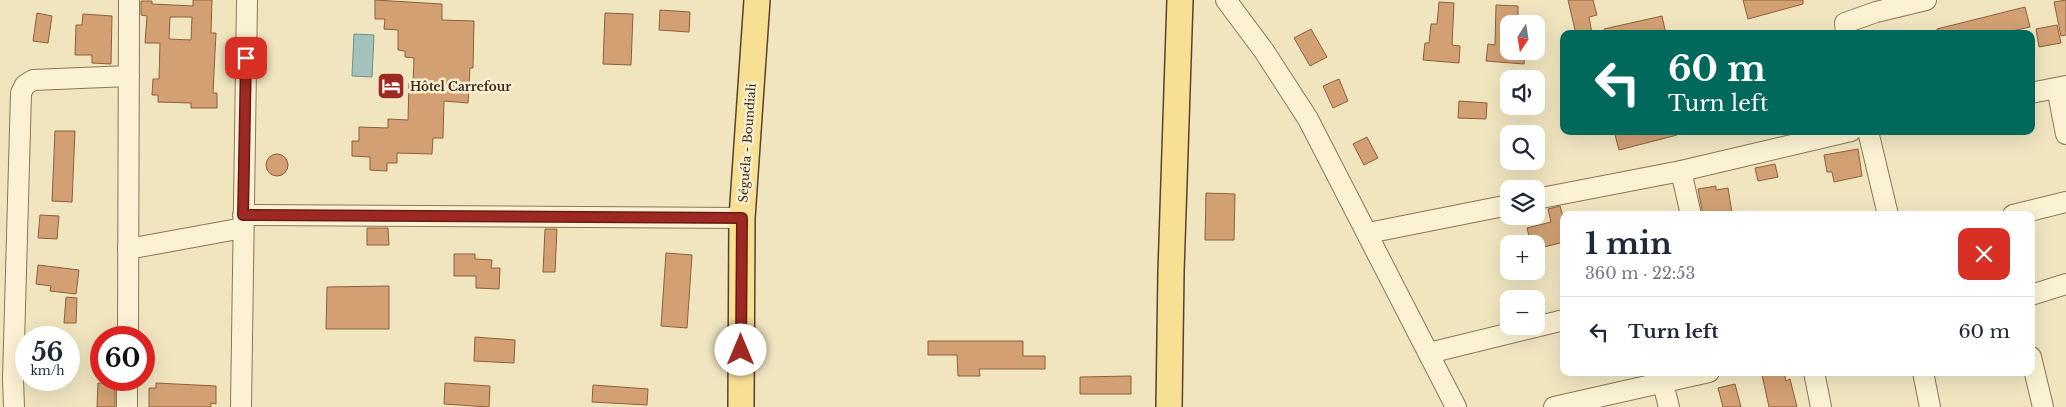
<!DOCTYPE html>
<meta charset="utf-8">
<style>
body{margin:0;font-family:"Libre Baskerville",serif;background:#f2f2f3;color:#1f2937;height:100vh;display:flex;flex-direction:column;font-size:19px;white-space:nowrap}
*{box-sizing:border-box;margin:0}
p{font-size:16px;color:#747a83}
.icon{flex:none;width:28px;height:28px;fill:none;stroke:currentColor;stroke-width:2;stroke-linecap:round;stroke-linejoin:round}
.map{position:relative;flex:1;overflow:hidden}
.side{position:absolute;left:1560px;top:211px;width:475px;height:165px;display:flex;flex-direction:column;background:#fff;border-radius:10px;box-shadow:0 5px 20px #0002}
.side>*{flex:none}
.hud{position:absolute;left:1560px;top:30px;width:475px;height:105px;border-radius:10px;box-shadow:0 5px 20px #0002;background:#00695c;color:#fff;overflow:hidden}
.needle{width:32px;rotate:192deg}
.fabs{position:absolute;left:1500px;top:15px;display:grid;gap:10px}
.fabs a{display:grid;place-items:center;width:45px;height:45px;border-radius:10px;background:#fff;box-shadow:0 5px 20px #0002;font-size:25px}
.speed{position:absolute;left:15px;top:326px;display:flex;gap:10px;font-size:25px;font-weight:700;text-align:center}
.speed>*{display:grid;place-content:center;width:65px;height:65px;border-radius:50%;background:#fff;box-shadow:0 5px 20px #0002;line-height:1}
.speed small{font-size:12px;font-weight:400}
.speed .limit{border:8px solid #d22;background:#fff;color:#111}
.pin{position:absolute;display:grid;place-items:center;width:42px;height:42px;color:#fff;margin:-21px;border-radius:10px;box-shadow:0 2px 8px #0006}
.me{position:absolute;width:55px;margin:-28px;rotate:0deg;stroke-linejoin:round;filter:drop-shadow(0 0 4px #0008)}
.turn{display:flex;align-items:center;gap:18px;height:105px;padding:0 25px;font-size:22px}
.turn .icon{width:65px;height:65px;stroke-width:2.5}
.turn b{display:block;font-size:35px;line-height:42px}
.round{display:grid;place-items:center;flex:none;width:52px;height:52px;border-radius:10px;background:#f2f2f3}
.overview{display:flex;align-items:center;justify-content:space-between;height:85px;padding:0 25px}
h1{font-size:30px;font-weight:800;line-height:38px}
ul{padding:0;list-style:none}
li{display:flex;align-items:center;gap:15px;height:70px;padding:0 25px;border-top:1px solid #e0e1e3}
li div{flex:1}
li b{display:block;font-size:19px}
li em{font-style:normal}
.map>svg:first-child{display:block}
.water{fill:#a3c2bb;stroke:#69918a}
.building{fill:#d2a073;stroke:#8c603b;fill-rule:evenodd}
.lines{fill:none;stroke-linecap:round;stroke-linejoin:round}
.minor-casing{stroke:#8b7656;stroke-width:22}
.major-casing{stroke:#58432b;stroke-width:28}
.minor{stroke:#fbf2d3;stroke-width:20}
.major{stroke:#f7df94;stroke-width:25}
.route-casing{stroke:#671b16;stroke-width:12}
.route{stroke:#9e2922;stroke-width:9}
.labels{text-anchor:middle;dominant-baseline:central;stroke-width:5;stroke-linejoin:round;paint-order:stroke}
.poi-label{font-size:12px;font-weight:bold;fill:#392c1c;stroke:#f8efd0;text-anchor:start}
.street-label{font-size:12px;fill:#392c1c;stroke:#f8efd0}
</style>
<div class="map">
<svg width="2066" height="407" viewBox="0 0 2066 407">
<rect width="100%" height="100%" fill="#f1e5c0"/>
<path class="water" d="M354,34L374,35L372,77L352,76Z"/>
<g class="building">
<path d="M193,0H212L211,33H216L213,93H217V108H191V103L158,102V95H152L153,79H159L160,43H145L147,16L141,15V1H152V4L193,6ZM170,17H192L191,40L169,39Z"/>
<path d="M375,0L442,4V20L474,21L473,68H470L468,103L444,101L443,138H433L432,154L397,153V163H387V171L370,170V157L352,156V141H359V127L388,128V119L408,120L409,83H413L414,58L405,57V51L398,50V30L384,29L385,19H375Z"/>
<path d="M1568,0H1593L1597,15L1589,17L1592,34H1576Z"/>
<path d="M1743,0H1803V4L1748,19Z"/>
<path d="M2066,0V35L2061,36L2054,2Z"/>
<path d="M1439,2L1454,3L1452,45L1460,46L1459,63L1423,60L1425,43H1429L1431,24H1437Z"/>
<path d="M1496,5L1518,6V18H1509V51H1525L1524,64L1486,61L1488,44L1495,45Z"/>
<path d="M2025,7L2030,27L1999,34H1937V29Z"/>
<path d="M660,10L690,12L689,32L659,30Z"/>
<path d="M37,13L52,16L48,43L33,41Z"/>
<path d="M605,13L633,14L631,65L603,64Z"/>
<path d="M83,14L112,16L111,64L92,63V55H75L76,25H82Z"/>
<path d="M1662,16L1666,34H1605L1604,29Z"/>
<path d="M2057,25L2061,43L2039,47L2036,29Z"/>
<path d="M1311,29L1327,57L1310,66L1294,38Z"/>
<path d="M1339,79L1348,101L1333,108L1323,86Z"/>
<path d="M1459,101L1487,103L1486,119L1458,118Z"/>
<path d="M55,131H75L72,202L52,201Z"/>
<path d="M1614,131H1676L1677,135L1619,150Z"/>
<path d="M1367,137L1378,158L1364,165L1353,144Z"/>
<path d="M1858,149L1862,176L1834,182L1832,172H1827L1824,155Z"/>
<circle cx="277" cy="165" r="11"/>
<path d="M1775,164L1778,177L1758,181L1755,168Z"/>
<path d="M1716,186V190L1728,188L1732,213L1703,215L1698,189Z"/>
<path d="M1206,193L1235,194L1234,240H1205Z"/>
<path d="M1560,206L1564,220V242L1536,249V244H1531L1527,228L1551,222L1548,209Z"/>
<path d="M40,215L59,216L57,239L38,238Z"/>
<path d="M367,228H388L389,245H367Z"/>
<path d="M545,229H557L555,272H543Z"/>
<path d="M666,253L692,255L687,328L661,326Z"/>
<path d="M454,254H475V259L492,260L491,268H500L499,289L476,288V276H454Z"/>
<path d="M38,265L79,270L76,294L50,291L51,286L36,284Z"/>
<path d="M389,286V329H326L327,287Z"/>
<path d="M66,297L77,298L76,323H64Z"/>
<path d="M475,337L515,340L514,363L474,361Z"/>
<path d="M928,341H1023V356H1045V369H979L980,376H958L957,355H928Z"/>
<path d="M1771,372H1784L1786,381L1790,379L1797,407H1769L1762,375Z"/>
<path d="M1131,376V394H1080V377Z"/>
<path d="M98,383L115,384V407H97Z"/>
<path d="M156,383L216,386V404L211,403V407H149V388H156Z"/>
<path d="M445,383L490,386L489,407L444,404Z"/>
<path d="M1735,384L1741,407H1723L1718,388Z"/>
<path d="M593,385L648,389L647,405L592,402Z"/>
</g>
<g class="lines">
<defs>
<g id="minor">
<path d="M1226,0L1264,51L1308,119L1456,407"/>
<path d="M1846,34L1845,23L1876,12L1926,0"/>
<path d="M2057,88L2066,134"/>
<path d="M2031,93L2066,86"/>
<path d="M1868,131L1888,215"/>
<path d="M1681,171L1691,215"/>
<path d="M1536,199L1681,171L1851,131"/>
<path d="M243,215L742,218"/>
<path d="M2013,215L2066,202"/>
<path d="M1368,233L1509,205"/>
<path d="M128,249L243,228"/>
<path d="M2031,295L2066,284"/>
<path d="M128,338L129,0"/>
<path d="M1429,353L1564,320"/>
<path d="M2031,357L2043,407"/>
<path d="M1660,372L1669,407"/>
<path d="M1814,372L1821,407"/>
<path d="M1923,372L1930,407"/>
<path d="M14,407L13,379L21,93L25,85L33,80L129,76"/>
<path d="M127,407V380"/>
<path d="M241,407L247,0"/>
<path d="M1554,407L1709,372"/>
</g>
<g id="major">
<path d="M741,407L742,218L757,0"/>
<path d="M1169,407L1171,272L1180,0"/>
</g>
</defs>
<use href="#minor" class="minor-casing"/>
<use href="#major" class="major-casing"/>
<use href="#minor" class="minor"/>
<use href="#major" class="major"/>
</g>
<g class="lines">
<defs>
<path id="route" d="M246,58L243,215L742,218L741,350"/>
</defs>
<use href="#route" class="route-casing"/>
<use href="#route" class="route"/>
</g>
<defs>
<symbol id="hotel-square" viewBox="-11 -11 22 22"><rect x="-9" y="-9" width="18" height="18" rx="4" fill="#9e2922" stroke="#f8efd0"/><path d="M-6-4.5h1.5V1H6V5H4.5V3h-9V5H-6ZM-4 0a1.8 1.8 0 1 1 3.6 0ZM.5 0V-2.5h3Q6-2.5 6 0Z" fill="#fff"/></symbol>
</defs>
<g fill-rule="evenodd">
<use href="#hotel-square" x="375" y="70" width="32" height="32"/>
</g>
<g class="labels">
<g class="poi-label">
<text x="410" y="86">Hôtel Carrefour</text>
</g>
<g class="street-label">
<text transform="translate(747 143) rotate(-86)">Séguéla - Boundiali</text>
</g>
</g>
</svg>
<div class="fabs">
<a><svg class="needle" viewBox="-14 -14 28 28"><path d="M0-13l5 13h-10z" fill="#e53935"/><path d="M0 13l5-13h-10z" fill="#747a83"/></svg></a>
<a><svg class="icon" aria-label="sound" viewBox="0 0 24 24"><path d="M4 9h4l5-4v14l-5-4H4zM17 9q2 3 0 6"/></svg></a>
<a><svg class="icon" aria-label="search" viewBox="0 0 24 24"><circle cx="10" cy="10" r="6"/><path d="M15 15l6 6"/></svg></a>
<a><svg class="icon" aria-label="layers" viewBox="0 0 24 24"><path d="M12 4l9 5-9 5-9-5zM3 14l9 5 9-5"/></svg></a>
<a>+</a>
<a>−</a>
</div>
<div class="speed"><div>56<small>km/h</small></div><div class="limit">60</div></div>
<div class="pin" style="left:246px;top:58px;background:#d93025"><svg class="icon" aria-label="arrive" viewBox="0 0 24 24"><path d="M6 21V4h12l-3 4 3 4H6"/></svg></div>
<svg class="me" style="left:741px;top:350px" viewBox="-20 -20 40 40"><circle r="19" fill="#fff"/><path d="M0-13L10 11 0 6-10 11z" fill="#9e2922"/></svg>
<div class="hud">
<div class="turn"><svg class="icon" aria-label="left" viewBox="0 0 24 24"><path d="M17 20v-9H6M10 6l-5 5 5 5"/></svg><div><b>60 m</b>Turn left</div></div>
</div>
<section class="side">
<div class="overview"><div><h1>1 min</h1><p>360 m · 22:53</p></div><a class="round" style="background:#d93025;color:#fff"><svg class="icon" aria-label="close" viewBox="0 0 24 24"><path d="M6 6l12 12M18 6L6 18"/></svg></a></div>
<ul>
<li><svg class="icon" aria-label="left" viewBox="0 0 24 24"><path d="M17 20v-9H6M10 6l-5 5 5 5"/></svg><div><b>Turn left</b></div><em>60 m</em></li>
</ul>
</section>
</div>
